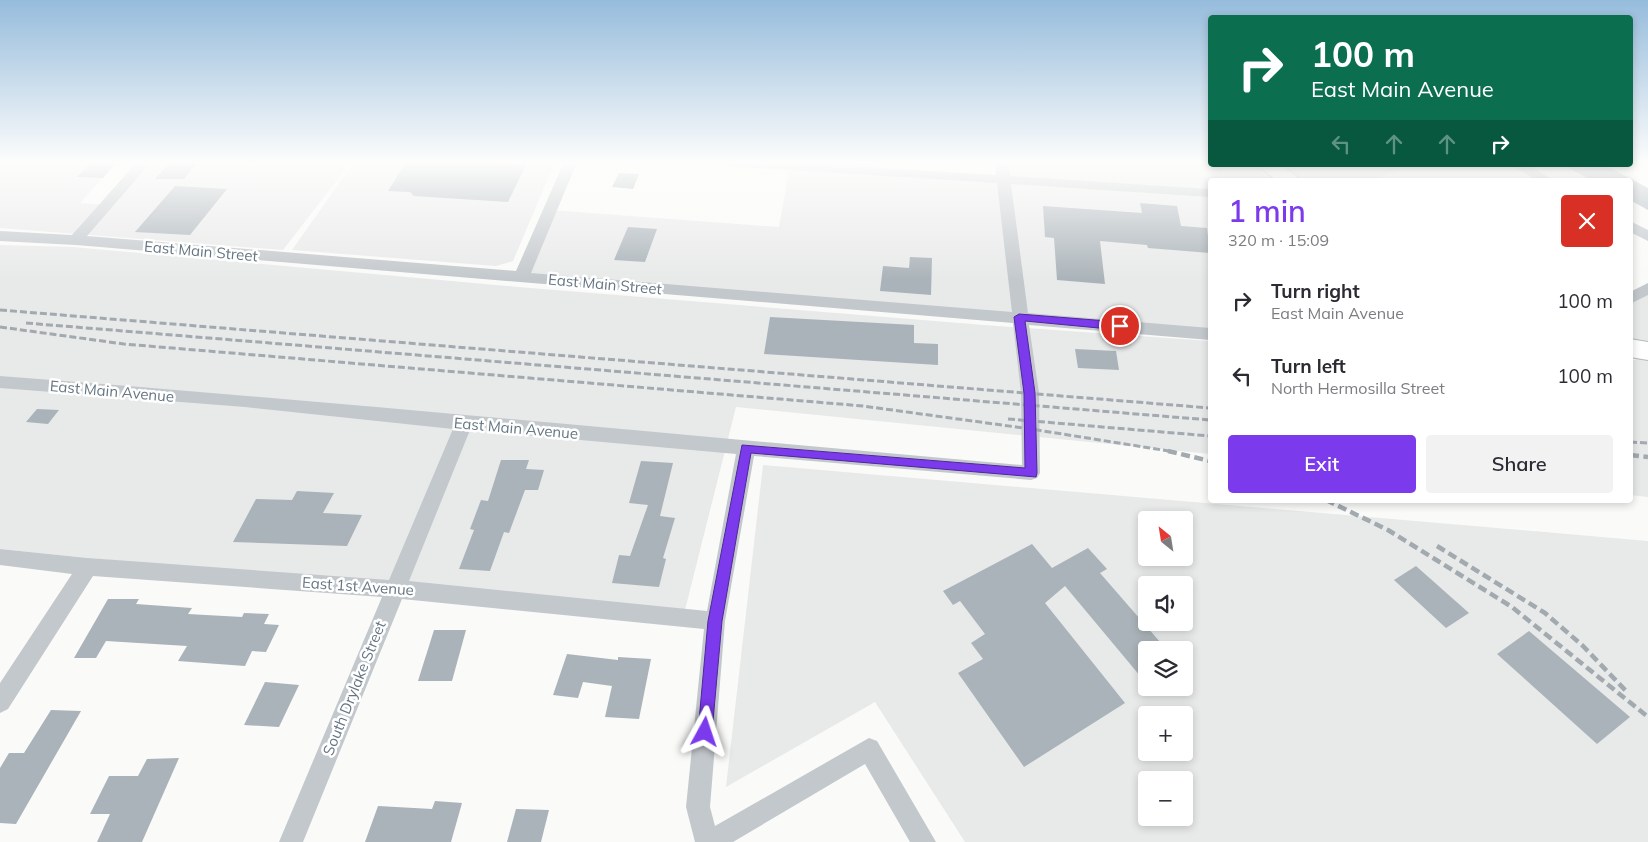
<!DOCTYPE html>
<meta charset="utf-8">
<style>
body{margin:0;font-family:Mulish,sans-serif;background:#f2f2f3;color:#2b2b33;height:100vh;display:flex;flex-direction:column;font-size:19px;white-space:nowrap}
*{box-sizing:border-box;margin:0}
p{font-size:16px;color:#7c7c81}
.icon{flex:none;width:28px;height:28px;fill:none;stroke:currentColor;stroke-width:2;stroke-linecap:round;stroke-linejoin:round}
.map{position:relative;flex:1;overflow:hidden}
.details{position:absolute;left:1208px;top:178px;width:425px;height:325px;display:flex;flex-direction:column;background:#fff;border-radius:5px;box-shadow:0 2px 8px #0003}
.details>*{flex:none}
.guide{position:absolute;left:1208px;top:15px;width:425px;height:152px;border-radius:5px;box-shadow:0 2px 8px #0003;background:#0b6e4f;color:#fff;overflow:hidden}
.needle{width:32px;rotate:330deg}
.controls{position:absolute;left:1138px;top:511px;display:grid;gap:10px}
.controls a{display:grid;place-items:center;width:55px;height:55px;border-radius:5px;background:#fff;box-shadow:0 2px 8px #0003;font-size:25px}
.pin{position:absolute;display:grid;place-items:center;width:42px;height:42px;color:#fff;margin:-21px;border:2px solid #fff;border-radius:50%;box-shadow:0 1px 5px #0007}
.me{position:absolute;width:55px;margin:-28px;rotate:5deg;stroke-linejoin:round;filter:drop-shadow(0 0 4px #0008)}
.turn{display:flex;align-items:center;gap:18px;height:105px;padding:0 20px;font-size:22px}
.turn .icon{width:65px;height:65px;stroke-width:2.5}
.turn b{display:block;font-size:35px;line-height:42px}
.lanes{display:flex;align-items:center;height:48px;padding:0 20px;background:#0003;justify-content:center;gap:25px;direction:ltr}
.lanes .off{opacity:.35}
.round{display:grid;place-items:center;flex:none;width:52px;height:52px;border-radius:5px;background:#f2f2f3}
.summary{display:flex;align-items:center;justify-content:space-between;height:85px;padding:0 20px}
h1{font-size:30px;font-weight:600;line-height:38px;color:#7c3aed}
.primary-button{display:flex;gap:10px;margin-top:auto;padding:10px 20px}
.primary-button a{flex:1;height:58px;border-radius:5px;background:#7c3aed;color:#fff;font-size:20px;font-weight:600;line-height:58px;text-align:center}
.primary-button a+a{background:#f2f2f3;color:#2b2b33}
ul{padding:0;list-style:none}
li{display:flex;align-items:center;gap:15px;height:75px;padding:0 20px}
li div{flex:1}
li b{display:block;font-size:19px}
li em{font-style:normal}
.map>svg:first-child{display:block}
.built{fill:#e8e9e9;fill-rule:evenodd}
.building{fill:#aab3b9}
.lines{fill:none;stroke-linecap:round;stroke-linejoin:round}
.primary-casing{stroke:#b5babe;stroke-width:2}
.minor{fill:#c3c8cc;fill-rule:evenodd}
.primary{fill:#fff;fill-rule:evenodd}
.rail-far1{stroke:#a2aab0;stroke-width:3;stroke-dasharray:7 3;stroke-linecap:butt}
.rail{stroke:#a2aab0;stroke-width:4.5;stroke-dasharray:9 4.5;stroke-linecap:butt}
.route{fill:#7c3aed;stroke:#51269a}
.labels{text-anchor:middle;dominant-baseline:central;stroke-width:5;stroke-linejoin:round;paint-order:stroke}
.street-label{font-size:15px;fill:#657683;stroke:#fff}
</style>
<div class="map">
<svg width="1648" height="842" viewBox="0 0 1648 842">
<rect width="100%" height="100%" fill="#fafaf8"/>
<g class="built">
<path d="M0,162H117L80,203L107,205L144,162H351L283,250L0,228Z"/>
<path d="M354,162H555L513,261L496,266L292,250Z"/>
<path d="M1001,162H1210V165H1394L1401,169L1375,180H1210V334L521,278L550,210L779,227L790,166L1002,180Z"/>
<path d="M0,245L73,247L518,287L984,325L1210,341V454L736,407L683,618L0,549Z"/>
<path d="M1648,288V497L1630,495V360H1636L1630,344V299Z"/>
<path d="M763,465L1648,541V842H965L875,702L726,787ZM1146,520H1184V558H1146ZM1146,585H1184V622H1146ZM1146,650H1184V688H1146ZM1146,715H1184V752H1146ZM1146,780H1184V818H1146Z"/>
</g>
<g class="building">
<path d="M91,162H117L103,178L77,177Z"/>
<path d="M170,162H198L184,179H155Z"/>
<path d="M406,162H500L526,165L508,202L414,196L410,192L388,191Z"/>
<path d="M1564,165H1605L1648,188V210L1630,200V180H1591Z"/>
<path d="M619,173L639,174L633,189L612,187Z"/>
<path d="M175,186L227,189L190,235L135,232Z"/>
<path d="M1140,203L1177,206L1181,226L1207,228L1210,253L1148,248L1147,245L1100,241L1105,284L1057,280L1054,238L1045,237L1043,206L1142,213Z"/>
<path d="M628,227L657,229L645,262L614,260Z"/>
<path d="M910,257L932,258L931,295L880,291L883,266L909,268Z"/>
<path d="M770,317L914,325V343L938,344V365L764,354Z"/>
<path d="M1075,349L1116,351L1119,370L1078,368Z"/>
<path d="M37,409L59,410L48,424L26,422Z"/>
<path d="M501,460H529L526,469L544,470L538,490H525L509,533L504,532L490,571L459,569L474,530L470,529L481,500L488,501Z"/>
<path d="M641,461L673,463L660,516L675,518L663,558L666,559L659,587L612,583L619,555L630,556L648,505L629,503Z"/>
<path d="M297,491L334,493L323,513L362,515L347,546L233,542L256,499L292,500Z"/>
<path d="M1032,544L1052,568L1088,548L1107,569L1100,573L1167,650H1146V683L1065,586L1045,603L1125,703L1024,767L958,673L983,659L971,643L985,634L960,601L953,605L943,591Z"/>
<path d="M1416,566L1469,613L1446,628L1394,580Z"/>
<path d="M108,599H139L136,604L192,608L188,614L242,617L244,613L269,614L264,624L279,625L266,652L252,651L245,666L178,661L187,646L106,641L96,658H74Z"/>
<path d="M434,630H466L452,681H418Z"/>
<path d="M1529,631L1630,717L1597,744L1497,654Z"/>
<path d="M567,654L618,660V657L651,659L639,719L605,717L612,686L583,682L578,698L553,695Z"/>
<path d="M265,682L299,685L279,727L244,725Z"/>
<path d="M51,710L81,711L16,824L0,823V768L9,753H24Z"/>
<path d="M179,758L142,842H97L110,814H90L109,776H138L147,759Z"/>
<path d="M435,801L462,803L451,842H365L378,806L432,809Z"/>
<path d="M516,809L549,810L541,842H507Z"/>
</g>
<g class="lines">
<defs>
<g id="primary">
<path d="M1257,165H1282L1301,180H1276Z"/>
<path d="M1630,339L1648,342V360L1630,357Z"/>
</g>
</defs>
<use href="#primary" class="primary-casing"/>
<g class="minor">
<path d="M137,162H151L87,236L516,271L564,162H577L531,273L1012,312L997,183L726,166L719,162H784L996,175L995,162H1007L1010,176L1210,189V197L1011,184L1028,313L1210,328V340L1029,325L1039,393L1040,473L1037,478L1031,480L754,456L725,621L710,807L715,826L869,738L877,741L936,842H910L865,764L733,842H695L686,807L704,629L402,599L303,842H279L382,597L93,576L8,709L0,713V683L72,574L0,565V549L88,558L389,580L453,429L245,407L0,388V376C341,402 681,435 1022,465L1021,393L1013,323L76,245L0,241V231L72,235ZM470,430L736,454L707,611L409,581Z"/>
<path d="M1512,165H1529L1553,180H1536Z"/>
<path d="M1630,221L1648,230V241L1630,232Z"/>
<path d="M1648,283V295L1630,304V292Z"/>
</g>
<use href="#primary" class="primary"/>
<g class="rail-far1">
<path d="M0,310L1210,408"/>
<path d="M26,323L1210,420"/>
<path d="M0,327L124,344L863,406L1031,429L1175,452"/>
<path d="M1008,419L1210,436"/>
<path d="M1630,442L1648,443"/>
</g>
<g class="rail">
<path d="M1168,451L1210,461"/>
<path d="M1630,455L1648,457"/>
<path d="M1326,500L1388,530L1512,607L1648,717"/>
<path d="M1437,546L1545,613L1583,646L1627,692"/>
</g>
</g>
<linearGradient id="sky" x2="0" y2="1"><stop stop-color="#96bcdc"/><stop offset="0.58" stop-color="#fdfdfc"/><stop offset="1" stop-color="#fdfdfc" stop-opacity="0"/></linearGradient>
<rect width="1648" height="280" fill="url(#sky)"/>
<path class="route" d="M1019,314L1120,322L1125,326L1120,330L1025,321L1035,393L1037,473L1036,477L751,453L722,621L712,732L710,737L705,740L700,737L698,732L708,621L742,445L1025,468L1024,393L1014,317Z"/>
<g class="labels">
<g class="street-label">
<text transform="translate(201 251) rotate(5)">East Main Street</text>
<text transform="translate(605 284) rotate(5)">East Main Street</text>
<text transform="translate(112 391) rotate(5)">East Main Avenue</text>
<text transform="translate(516 428) rotate(5)">East Main Avenue</text>
<text transform="translate(358 586) rotate(4)">East 1st Avenue</text>
<text transform="translate(354 688) rotate(-68)">South Drylake Street</text>
</g>
</g>
</svg>
<div class="controls">
<a><svg class="needle" viewBox="-14 -14 28 28"><path d="M0-13l5 13h-10z" fill="#e53935"/><path d="M0 13l5-13h-10z" fill="#7c7c81"/></svg></a>
<a><svg class="icon" aria-label="sound" viewBox="0 0 24 24"><path d="M4 9h4l5-4v14l-5-4H4zM17 9q2 3 0 6"/></svg></a>
<a><svg class="icon" aria-label="layers" viewBox="0 0 24 24"><path d="M12 4l9 5-9 5-9-5zM3 14l9 5 9-5"/></svg></a>
<a>+</a>
<a>−</a>
</div>
<div class="pin" style="left:1120px;top:326px;background:#d93025"><svg class="icon" aria-label="arrive" viewBox="0 0 24 24"><path d="M6 21V4h12l-3 4 3 4H6"/></svg></div>
<svg class="me" style="left:705px;top:732px" viewBox="-20 -20 40 40"><path d="M0-17L14 15 0 8-14 15z" fill="#7c3aed" stroke="#fff" stroke-width="4"/></svg>
<div class="guide">
<div class="turn"><svg class="icon" aria-label="right" viewBox="0 0 24 24"><path d="M7 20v-9h11M14 6l5 5-5 5"/></svg><div><b>100 m</b>East Main Avenue</div></div>
<div class="lanes"><svg class="icon off" aria-label="left" viewBox="0 0 24 24"><path d="M17 20v-9H6M10 6l-5 5 5 5"/></svg><svg class="icon off" aria-label="ahead" viewBox="0 0 24 24"><path d="M12 20V5M6 11l6-6 6 6"/></svg><svg class="icon off" aria-label="ahead" viewBox="0 0 24 24"><path d="M12 20V5M6 11l6-6 6 6"/></svg><svg class="icon" aria-label="right" viewBox="0 0 24 24"><path d="M7 20v-9h11M14 6l5 5-5 5"/></svg></div>
</div>
<section class="details">
<div class="summary"><div><h1>1 min</h1><p>320 m · 15:09</p></div><a class="round" style="background:#d93025;color:#fff"><svg class="icon" aria-label="close" viewBox="0 0 24 24"><path d="M6 6l12 12M18 6L6 18"/></svg></a></div>
<ul>
<li><svg class="icon" aria-label="right" viewBox="0 0 24 24"><path d="M7 20v-9h11M14 6l5 5-5 5"/></svg><div><b>Turn right</b><p>East Main Avenue</p></div><em>100 m</em></li>
<li><svg class="icon" aria-label="left" viewBox="0 0 24 24"><path d="M17 20v-9H6M10 6l-5 5 5 5"/></svg><div><b>Turn left</b><p>North Hermosilla Street</p></div><em>100 m</em></li>
</ul>
<div class="primary-button"><a>Exit</a><a>Share</a></div>
</section>
</div>
